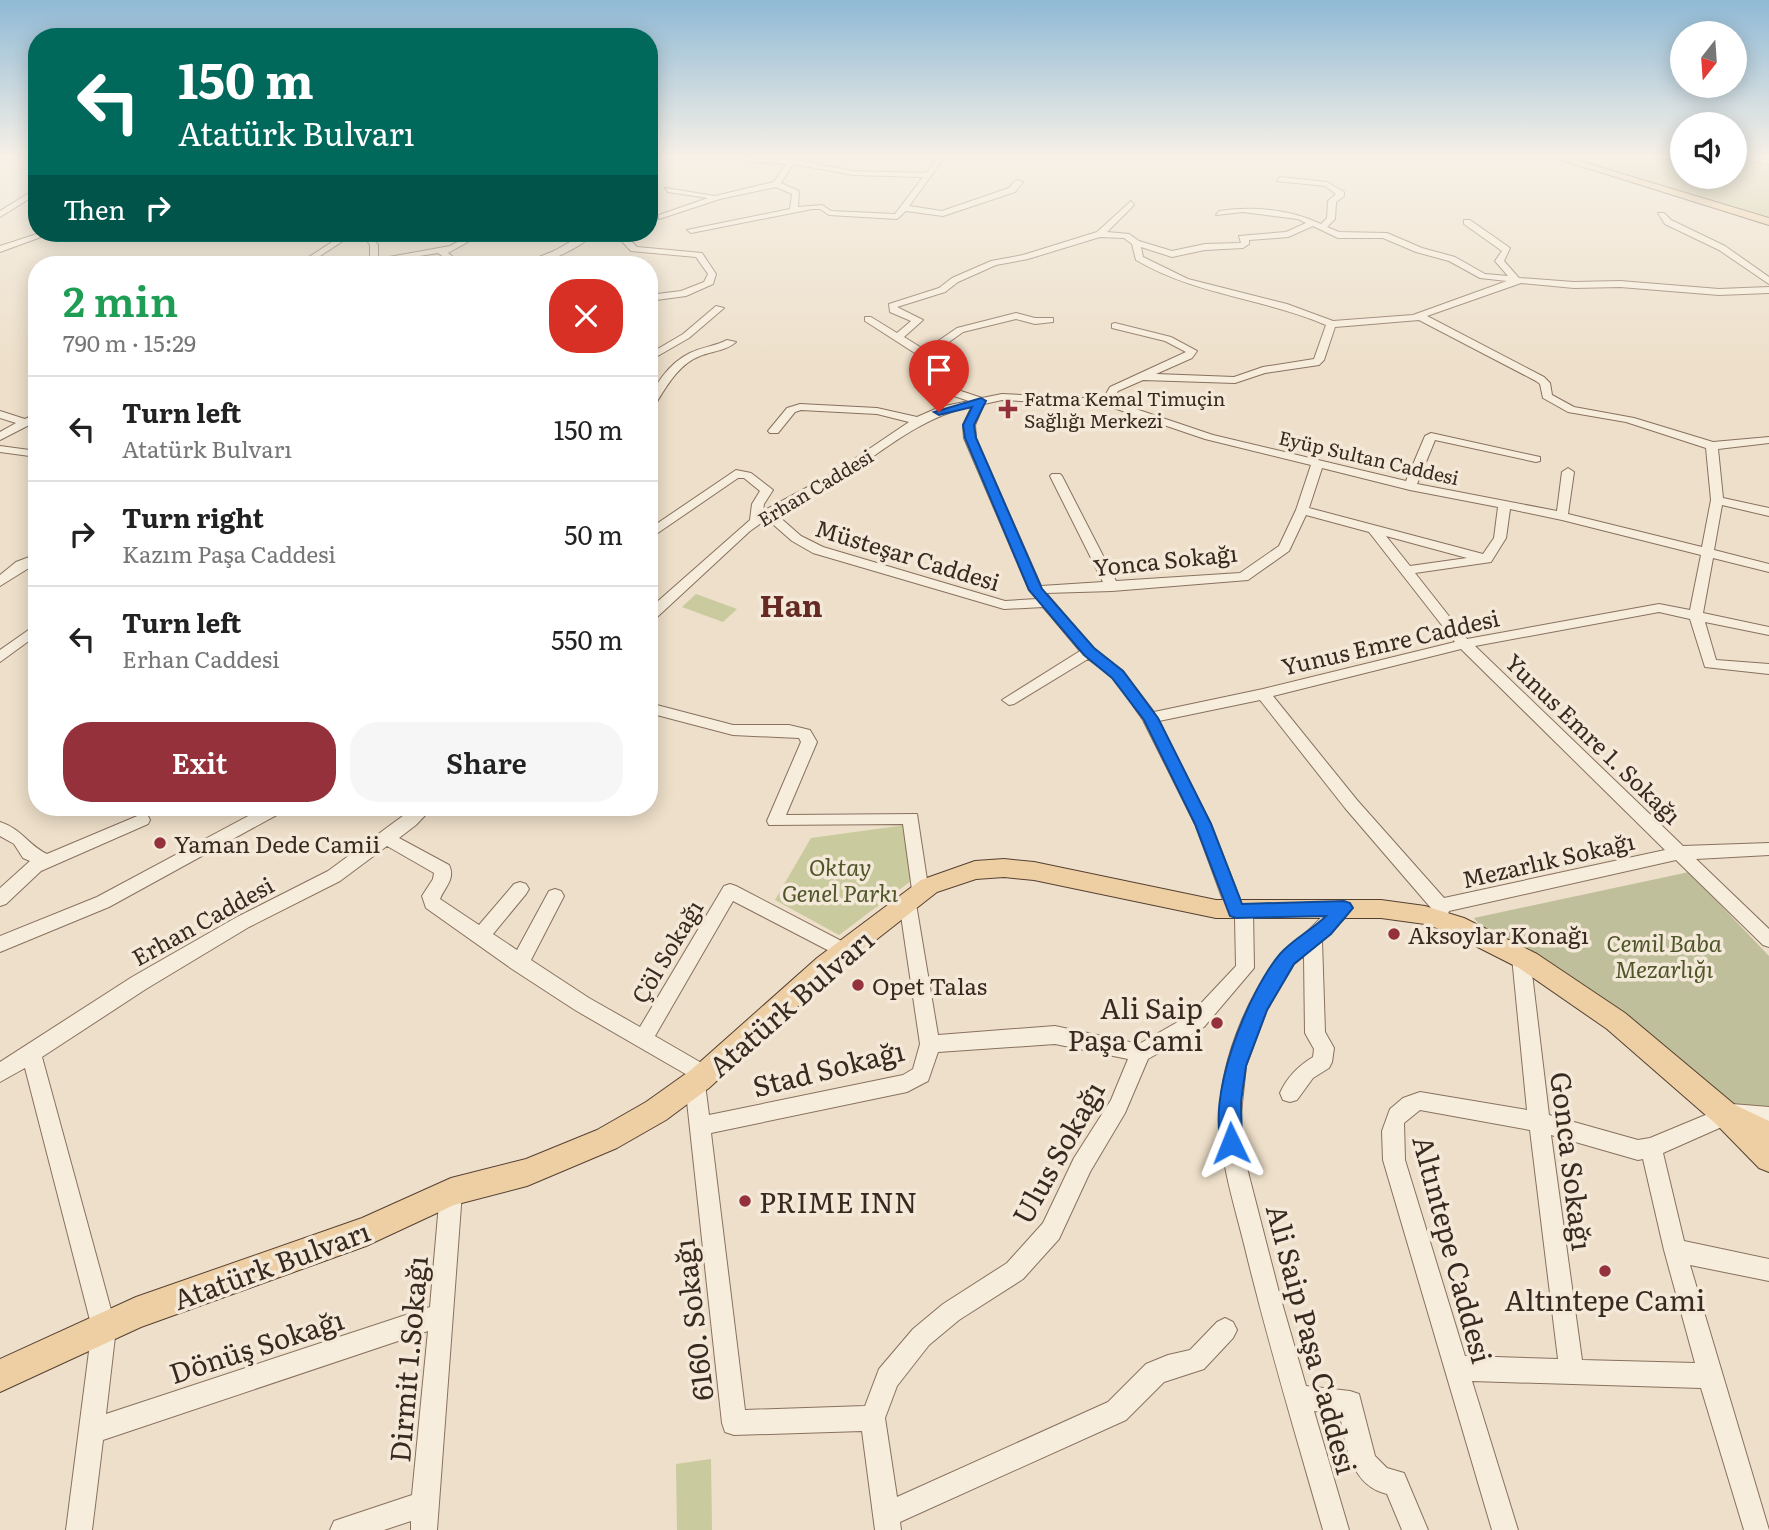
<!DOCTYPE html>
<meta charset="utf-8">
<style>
body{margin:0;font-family:Literata,serif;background:#f6f6f6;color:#222;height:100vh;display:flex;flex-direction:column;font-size:26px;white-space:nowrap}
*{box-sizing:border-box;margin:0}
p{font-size:23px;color:#767676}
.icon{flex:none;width:38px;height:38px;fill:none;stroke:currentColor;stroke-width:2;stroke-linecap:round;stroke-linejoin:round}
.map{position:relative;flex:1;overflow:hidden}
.panel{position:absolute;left:28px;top:256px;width:630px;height:560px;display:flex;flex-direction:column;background:#fff;border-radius:28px;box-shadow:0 4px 18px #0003}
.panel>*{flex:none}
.guide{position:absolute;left:28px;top:28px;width:630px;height:214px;border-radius:28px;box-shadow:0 4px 18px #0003;background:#00695c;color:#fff;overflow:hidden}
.needle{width:46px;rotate:197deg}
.tools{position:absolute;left:1670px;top:21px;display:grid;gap:14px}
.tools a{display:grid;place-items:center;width:77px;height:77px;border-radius:50%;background:#fff;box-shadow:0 4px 18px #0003;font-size:35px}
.pin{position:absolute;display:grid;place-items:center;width:60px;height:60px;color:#fff;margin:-72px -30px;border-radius:50% 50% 50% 0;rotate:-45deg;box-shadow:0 0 7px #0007}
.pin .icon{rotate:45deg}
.me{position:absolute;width:77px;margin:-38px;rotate:358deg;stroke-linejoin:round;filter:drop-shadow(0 0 5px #0008)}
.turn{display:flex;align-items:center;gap:24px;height:147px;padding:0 35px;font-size:32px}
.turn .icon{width:91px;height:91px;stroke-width:2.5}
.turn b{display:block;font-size:49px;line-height:60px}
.then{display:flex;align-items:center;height:66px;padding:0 35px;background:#0003;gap:14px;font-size:26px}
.round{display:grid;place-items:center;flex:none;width:74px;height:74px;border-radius:28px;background:#f6f6f6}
.overview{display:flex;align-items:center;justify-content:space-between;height:119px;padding:0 35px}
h1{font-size:42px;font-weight:600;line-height:52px;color:#1e9e55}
.button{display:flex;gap:14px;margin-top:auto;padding:14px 35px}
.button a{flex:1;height:80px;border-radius:28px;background:#94313b;color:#fff;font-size:28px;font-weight:600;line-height:80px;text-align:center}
.button a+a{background:#f6f6f6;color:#222}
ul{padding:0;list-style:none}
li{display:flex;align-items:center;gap:21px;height:105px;padding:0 35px;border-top:2px solid #e0e0e0}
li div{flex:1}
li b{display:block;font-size:26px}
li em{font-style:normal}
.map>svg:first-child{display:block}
.green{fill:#c9ca9d}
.cemetery{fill:#bfc09b}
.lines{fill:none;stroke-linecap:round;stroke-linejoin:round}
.minor-casing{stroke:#88715e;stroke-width:2}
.major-casing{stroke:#564032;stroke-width:2}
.minor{fill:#f7eddc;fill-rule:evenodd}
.major{fill:#edcfa3;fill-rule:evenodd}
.route{fill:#1a73e8;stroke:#114b97;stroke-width:2}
.poi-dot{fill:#94313b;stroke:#f4e9d8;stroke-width:2.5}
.labels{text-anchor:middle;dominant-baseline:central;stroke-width:7;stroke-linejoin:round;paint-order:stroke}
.far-poi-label{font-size:19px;fill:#392a21;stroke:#f4e9d8;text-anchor:start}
.far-street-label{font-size:19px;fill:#392a21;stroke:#f4e9d8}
.street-label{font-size:23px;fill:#392a21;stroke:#f4e9d8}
.poi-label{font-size:23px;fill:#392a21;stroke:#f4e9d8;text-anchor:start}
.park-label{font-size:23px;font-style:italic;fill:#4e5529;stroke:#f4e9d8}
.near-street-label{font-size:28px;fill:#392a21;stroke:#f4e9d8}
.near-poi-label{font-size:28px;fill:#392a21;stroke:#f4e9d8;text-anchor:end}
.district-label{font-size:30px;font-weight:bold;fill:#642a23;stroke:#f4e9d8}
</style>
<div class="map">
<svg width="1769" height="1530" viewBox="0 0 1769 1530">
<rect width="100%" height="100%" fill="#eddfc9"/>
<g class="green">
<path d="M1567,158H1682V177H1734V158H1769V222Z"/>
<path d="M696,594L737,609L723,622L682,607Z"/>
<path d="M906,825L911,881L839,935L775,900L811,838Z"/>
<path d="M711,1459L712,1530H677L676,1464Z"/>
</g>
<path class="cemetery" d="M1689,872L1769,956V1114L1726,1106L1559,973L1480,926L1474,918Z"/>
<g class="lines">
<defs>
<g id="minor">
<path d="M743,158L787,160L796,158V160L853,171L926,173L938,158H944L909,206L942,211L1009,188L1016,180L1023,182L1015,192L943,216L906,211L897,219L829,215L820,209H812L691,233L687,230L790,209L792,194L776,187L720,199L659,219V215L708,198L668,192L665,188L715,196L774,182L786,164L746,161ZM793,164L853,175L923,177L895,214L831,211L822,205L798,207L799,191L781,183Z"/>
<path d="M1745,158L1769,160V164L1746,160Z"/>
<path d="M1280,177L1327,182L1344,192V196L1336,202L1335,219L1327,227L1339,232L1387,233L1422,248L1455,257L1485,274L1508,276L1495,261L1502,251L1464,224V220H1470L1510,248L1504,261L1519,278L1574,282L1620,281L1719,289L1769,287V293L1719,295L1620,287L1574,288L1521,283L1427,316L1544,377L1550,383L1552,395L1574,407L1634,418L1713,442L1769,437V443L1718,449L1723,498L1769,508V516L1722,505L1714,550L1769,564V572L1713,558L1703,613L1769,627V635L1705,622L1716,660L1769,664V674L1705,667L1690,619L1659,612L1475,646L1683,846L1769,843V855L1696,859L1769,929V947L1763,945L1676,860L1449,911L1446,920L1440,922L1434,920L1431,908L1345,808L1260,700L1159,721L1211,824L1242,904L1250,906L1253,911L1254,968L1204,1027L1148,1059L1125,1113L1090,1172L1059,1239L1023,1279L959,1320L929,1345L897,1386L885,1418L897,1497L1108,1402L1146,1364L1168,1355L1190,1350L1217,1322L1225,1318L1233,1322L1237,1330L1233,1338L1204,1369L1164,1382L1126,1420L900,1522L901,1530H875L862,1431L734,1435L725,1432L722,1423L685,1083L689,1076L575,1010L512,969L426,908L422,896L433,879L434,873L387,846L340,881L249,927L146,989L42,1057L116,1328L106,1414L430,1307L440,1192L443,1185L451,1182L459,1185L462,1192L437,1530H411V1521L384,1530H330L334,1521L412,1495L428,1331L103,1440L92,1530H66L92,1328L25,1068L0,1082V1062L132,977L237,917L328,871L415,807H433L416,825L399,838L449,865C456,879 444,888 440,899L479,925L514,884L520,882L526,884L529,889L526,894L493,934L517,950L549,891L555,889L561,891L564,896L531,960L589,998L640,1027L724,886L730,884L736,886L851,946L854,951L851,956L845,959L839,956L733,901L655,1036L712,1069L715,1075L712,1081L705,1084L709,1115L903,1075L913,1069L920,1044L899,902L902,897H913L903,824L769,825L767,821L801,742L799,738L733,735L649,713V703L733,725H789L810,730L817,742L786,815L917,814L929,893L926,898H915L938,1035L1055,1026L1139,1044L1190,1015L1236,966L1235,918L1230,916L1227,911L1195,824L1143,720L1113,677L1088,659L1014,704L1009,705L1002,700L1080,651L1043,607L1004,609L813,553L792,541L767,519L750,531L654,620L649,621V609L750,520L752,504L760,491L744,478H738L649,539V529L736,470L751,473L773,490L764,504L763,511L832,474L909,422L877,414L801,410L795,412L778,433H770L768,431L787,408L800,404L877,408L917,417L940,407L969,401L951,395L948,402H940L939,400L943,390L934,369L921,357L865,321V317H871L897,333L911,321L890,312L889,304L939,288L952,278L991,261L1023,255L1097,232L1131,201L1134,205L1107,232L1129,234L1139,241L1172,251L1205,244L1241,243L1239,236L1286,232L1306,223L1298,219L1243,212L1216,215L1219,211C1252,206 1290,209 1321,224L1327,218L1328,201L1336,194L1325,186L1277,181ZM1313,226L1338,238H1383L1416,252L1449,261L1480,278L1507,281L1413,315L1333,321L1287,304L1188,279L1143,257L1141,247L1172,257L1205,250L1243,248L1249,244V240L1288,237ZM1100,237L1124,238L1132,244L1136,260C1195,295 1263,298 1326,325L1314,359L1263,367L1234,377L1156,374L1192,358L1197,351L1171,337L1115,323L1112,324V328L1165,341L1186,352L1110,387L1103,399L1002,394L982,398L952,388L944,368L931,355L963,332L1016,319L1035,324L1053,322V318H1035L1016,313L957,328L925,350L904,337L923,320L897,307L945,292L958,282L996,265L1028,259ZM1419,320L1536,381L1540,384L1543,398L1568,412L1626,422L1706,448L1711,500L1702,547L1568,514L1574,472L1568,468L1562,472L1557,511L1417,484L1435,440L1536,462L1540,461V457L1431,433L1425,436L1406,481L1213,435L1112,401L1118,391L1143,380L1235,383L1265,373L1319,365L1324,360L1335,327ZM1002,400L1105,405L1205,439L1311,465L1296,510L1279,546L1240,573L1116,581L1062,476L1060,474H1052L1050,476L1103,582L1041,586L976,438L975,425L984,404ZM972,406L963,425L964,438L1029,590L1037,599L1005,601L823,547L801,536L776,514C798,502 823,491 844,477C885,449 922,417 972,406ZM1322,468L1410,490L1498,507L1494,538L1483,554L1309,508ZM1510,509L1562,520L1701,555L1690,610L1659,604L1467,639L1415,573L1491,562L1506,538ZM1306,515L1369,532L1455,642L1263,689L1154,712L1123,671L1094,649L1046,593L1112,591L1248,580L1289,551ZM1386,536L1467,558L1410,566ZM1461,649L1665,850L1444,898L1357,800L1273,696ZM1055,1044L1128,1059L1111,1100L1074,1158L1043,1223L1007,1263L943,1304L913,1329L879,1369L865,1406L745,1410L711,1133L907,1092L928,1081L938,1052Z"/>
<path d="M37,188V194L0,217V211Z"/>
<path d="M1658,213H1664L1671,220L1725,246L1769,277V284L1719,250L1665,224Z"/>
<path d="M40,233H52L0,252V246Z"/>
<path d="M252,233H261L254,238L250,235Z"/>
<path d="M346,233H355L308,264H298Z"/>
<path d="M362,233H370L378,245V259L450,246L474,233H484L448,253L462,264H453L438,253L370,264V245Z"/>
<path d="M586,233H596C577,249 547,265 522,264L554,251Z"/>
<path d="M614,233H623L637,247L702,253L716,274L713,284L686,296L649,301V295L681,291L704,282L708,274L696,257L631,251Z"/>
<path d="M716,306L724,308L689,338L649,361V354L683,334Z"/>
<path d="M727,340L736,342C726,351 712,351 700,356C678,364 665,389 653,408L649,409C649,388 671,362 690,353C702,347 716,346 727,340Z"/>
<path d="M0,411L25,419L37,413V421L0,440V432L16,423L0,418Z"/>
<path d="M0,446L37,451V457L0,452Z"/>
<path d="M37,554V563L0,586V575L16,562Z"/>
<path d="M37,624V635L0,662V650Z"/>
<path d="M265,807H286L284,811L109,907L0,952V936L97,897Z"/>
<path d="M142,814L148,816L150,820L148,824L41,871L6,904L0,906V888L30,861L23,858L14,844L0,836V822C22,829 28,845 47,854Z"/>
<path d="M1344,901L1350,903L1353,908L1350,913L1322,941L1325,1032L1334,1048L1332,1062L1329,1068L1313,1078L1297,1100L1290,1102L1283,1100L1280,1093C1287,1077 1298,1066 1313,1057L1314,1049L1305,1033L1304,956L1294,964L1267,1010L1246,1066L1240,1122L1246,1164L1280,1296L1306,1386L1350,1391L1359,1394L1375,1456L1387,1468L1404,1473L1428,1530H1402L1387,1494C1351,1486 1345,1445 1340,1414L1314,1411L1349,1530H1323C1296,1436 1268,1343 1245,1248C1235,1207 1221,1165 1220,1123C1218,1062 1252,976 1300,938C1312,928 1331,905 1344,901Z"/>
<path d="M1521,949L1528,952L1530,957L1549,1115L1638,1140L1650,1138L1732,1104L1769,1107V1127L1733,1122L1663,1153L1684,1241L1769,1259V1281L1690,1265L1769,1530H1744L1701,1388L1472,1381L1518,1530H1492L1383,1160L1382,1131L1390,1109L1403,1098L1420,1092L1527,1110L1512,957L1514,952ZM1420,1110L1530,1130L1558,1359L1465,1356L1405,1160L1404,1123ZM1551,1135L1638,1160L1643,1159L1664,1250L1695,1363L1582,1360Z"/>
</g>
<g id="major">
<path d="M1555,158H1569L1769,218V225Z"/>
<path d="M1004,859L1034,862L1216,900H1381L1425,906L1464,918L1537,954L1625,1013L1735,1105L1769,1121V1172L1759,1168L1716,1124L1607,1029L1519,968L1448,932L1425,924L1381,918H1216L1034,880L1004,877L976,879L937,892L835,972L709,1088L666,1120L617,1148L527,1186L454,1205L366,1246L141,1327L0,1392V1359L136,1297L362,1218L451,1178L526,1159L597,1130L646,1102L691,1070L817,958L921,880L975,861Z"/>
</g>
</defs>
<use href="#minor" class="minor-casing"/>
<use href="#major" class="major-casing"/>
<use href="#minor" class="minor"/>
<use href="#major" class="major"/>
</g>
<linearGradient id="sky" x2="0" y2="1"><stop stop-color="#8fb9d5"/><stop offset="0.42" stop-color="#f7f1e7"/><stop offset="1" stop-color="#f7f1e7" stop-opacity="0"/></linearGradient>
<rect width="1769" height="372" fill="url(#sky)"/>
<path class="route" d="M981,398L986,401L974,425L976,438L1042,589L1094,648L1123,671L1158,718L1211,824L1242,904L1344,901L1350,903L1353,908L1331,934L1294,964L1267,1010L1246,1066L1241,1102L1242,1143L1239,1150L1231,1153L1224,1150C1203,1102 1248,992 1280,954C1293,939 1312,930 1326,916L1236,918L1230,916L1195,824L1144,720L1112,678L1084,655L1029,590L965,438L963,425L972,407L939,415L934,412Z"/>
<g class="poi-dot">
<path d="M1004.5 398.5h7v7h7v7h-7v7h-7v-7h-7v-7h7z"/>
<circle cx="160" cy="843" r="7"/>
<circle cx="1394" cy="934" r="7"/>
<circle cx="858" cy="985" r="7"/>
<circle cx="1217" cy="1023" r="7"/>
<circle cx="745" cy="1201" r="7"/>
<circle cx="1605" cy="1271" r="7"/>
</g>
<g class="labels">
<g class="far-poi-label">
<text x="1024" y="398">Fatma Kemal Timuçin<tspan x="1024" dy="22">Sağlığı Merkezi</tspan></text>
</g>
<g class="far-street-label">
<text transform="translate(1369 457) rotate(13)">Eyüp Sultan Caddesi</text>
<text transform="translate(815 487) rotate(-31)">Erhan Caddesi</text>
</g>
<g class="street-label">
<text transform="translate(908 554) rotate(17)">Müsteşar Caddesi</text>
<text transform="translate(1165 559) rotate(-6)">Yonca Sokağı</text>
<text transform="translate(1390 641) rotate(-13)">Yunus Emre Caddesi</text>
<text transform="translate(1594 738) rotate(44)">Yunus Emre 1. Sokağı</text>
<text transform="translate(1548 859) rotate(-13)">Mezarlık Sokağı</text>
<text transform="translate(202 920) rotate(-29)">Erhan Caddesi</text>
<text transform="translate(666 951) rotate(-59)">Çöl Sokağı</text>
</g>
<g class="poi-label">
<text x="174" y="843">Yaman Dede Camii</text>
<text x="1408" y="934">Aksoylar Konağı</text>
<text x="872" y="985">Opet Talas</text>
</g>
<g class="park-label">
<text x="840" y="866">Oktay<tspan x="840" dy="26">Genel Parkı</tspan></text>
<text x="1664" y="942">Cemil Baba<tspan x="1664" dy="26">Mezarlığı</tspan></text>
</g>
<g class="near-street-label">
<text transform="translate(790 1002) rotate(-41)">Atatürk Bulvarı</text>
<text transform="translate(828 1067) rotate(-14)">Stad Sokağı</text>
<text transform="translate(1057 1152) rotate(-61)">Ulus Sokağı</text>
<text transform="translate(1573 1161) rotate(83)">Gonca Sokağı</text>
<text transform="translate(1454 1249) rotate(75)">Altıntepe Caddesi</text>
<text transform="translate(271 1264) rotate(-20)">Atatürk Bulvarı</text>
<text transform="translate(692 1320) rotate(-97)">6160. Sokağı</text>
<text transform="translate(1313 1339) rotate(75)">Ali Saip Paşa Caddesi</text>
<text transform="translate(256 1345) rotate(-18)">Dönüş Sokağı</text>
<text transform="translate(407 1359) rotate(-85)">Dirmit 1.Sokağı</text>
</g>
<g class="near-poi-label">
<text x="1203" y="1007">Ali Saip<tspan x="1203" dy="32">Paşa Cami</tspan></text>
<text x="759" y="1201" text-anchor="start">PRIME INN</text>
<text x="1605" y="1299" text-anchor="middle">Altıntepe Cami</text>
</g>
<g class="district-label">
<text x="791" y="604">Han</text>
</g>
</g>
</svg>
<div class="tools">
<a><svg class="needle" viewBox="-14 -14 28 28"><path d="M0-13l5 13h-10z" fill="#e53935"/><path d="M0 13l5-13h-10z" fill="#767676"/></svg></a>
<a><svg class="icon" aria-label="sound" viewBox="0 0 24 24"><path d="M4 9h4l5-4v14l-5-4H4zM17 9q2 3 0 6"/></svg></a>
</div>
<div class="pin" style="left:939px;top:412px;background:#d93025"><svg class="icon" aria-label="arrive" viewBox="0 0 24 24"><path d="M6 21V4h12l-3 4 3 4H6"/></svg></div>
<svg class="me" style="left:1231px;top:1143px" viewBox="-20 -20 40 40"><path d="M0-17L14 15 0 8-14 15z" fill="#1a73e8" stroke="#fff" stroke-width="4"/></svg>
<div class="guide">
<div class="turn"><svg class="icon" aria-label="left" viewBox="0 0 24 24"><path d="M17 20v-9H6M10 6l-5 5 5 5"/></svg><div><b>150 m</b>Atatürk Bulvarı</div></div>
<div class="then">Then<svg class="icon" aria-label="right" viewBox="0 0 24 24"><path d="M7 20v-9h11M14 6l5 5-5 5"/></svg></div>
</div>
<section class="panel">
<div class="overview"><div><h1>2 min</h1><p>790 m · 15:29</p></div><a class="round" style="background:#d93025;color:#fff"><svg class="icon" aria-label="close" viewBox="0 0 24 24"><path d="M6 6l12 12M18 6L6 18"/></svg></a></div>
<ul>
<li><svg class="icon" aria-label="left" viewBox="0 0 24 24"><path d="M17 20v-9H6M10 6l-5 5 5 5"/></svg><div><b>Turn left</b><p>Atatürk Bulvarı</p></div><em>150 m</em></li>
<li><svg class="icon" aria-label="right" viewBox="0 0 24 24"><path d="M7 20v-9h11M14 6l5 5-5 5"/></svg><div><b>Turn right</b><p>Kazım Paşa Caddesi</p></div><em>50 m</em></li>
<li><svg class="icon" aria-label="left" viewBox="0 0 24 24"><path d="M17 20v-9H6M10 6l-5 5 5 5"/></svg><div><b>Turn left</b><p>Erhan Caddesi</p></div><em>550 m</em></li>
</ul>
<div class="button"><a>Exit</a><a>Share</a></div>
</section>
</div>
